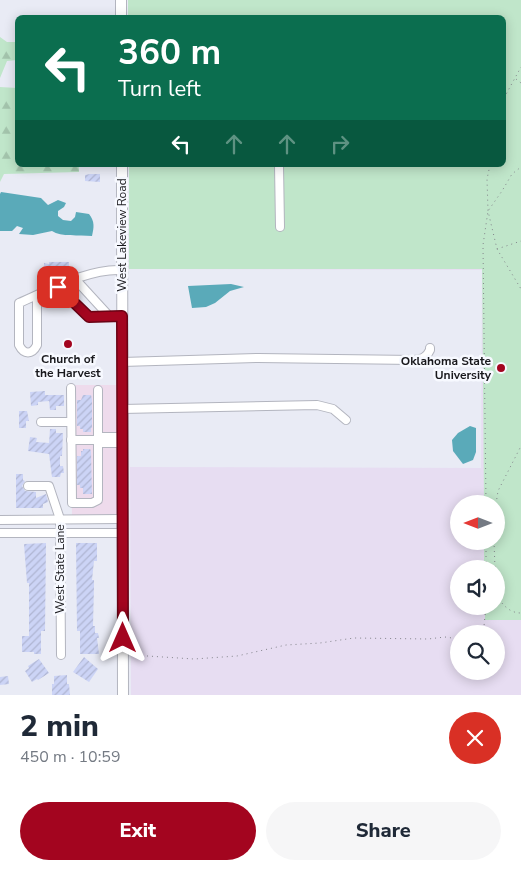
<!DOCTYPE html>
<meta charset="utf-8">
<style>
body{margin:0;font-family:"Nunito Sans",sans-serif;background:#f6f6f7;color:#1f2937;height:100vh;display:flex;flex-direction:column;font-size:19px;white-space:nowrap}
*{box-sizing:border-box;margin:0}
p{font-size:16px;color:#747a83}
.icon{flex:none;width:28px;height:28px;fill:none;stroke:currentColor;stroke-width:2;stroke-linecap:round;stroke-linejoin:round}
.map{position:relative;height:695px;overflow:hidden}
.side{display:flex;flex-direction:column;background:#fff;flex:1}
.side>*{flex:none}
.guide{position:absolute;left:15px;top:15px;width:491px;height:152px;border-radius:8px;box-shadow:0 2px 12px #0003;background:#0b6e4f;color:#fff;overflow:hidden}
.needle{width:32px;rotate:270deg}
.fabs{position:absolute;left:450px;top:495px;display:grid;gap:10px}
.fabs a{display:grid;place-items:center;width:55px;height:55px;border-radius:50%;background:#fff;box-shadow:0 2px 12px #0003;font-size:25px}
.pin{position:absolute;display:grid;place-items:center;width:42px;height:42px;color:#fff;margin:-21px;border-radius:10px;box-shadow:0 2px 8px #0006}
.me{position:absolute;width:55px;margin:-28px;rotate:0deg;stroke-linejoin:round;filter:drop-shadow(0 0 4px #0008)}
.turn{display:flex;align-items:center;gap:18px;height:105px;padding:0 20px;font-size:22px}
.turn .icon{width:65px;height:65px;stroke-width:2.5}
.turn b{display:block;font-size:35px;line-height:42px}
.lanes{display:flex;align-items:center;height:48px;padding:0 20px;background:#0003;justify-content:center;gap:25px;direction:ltr}
.lanes .off{opacity:.35}
.round{display:grid;place-items:center;flex:none;width:52px;height:52px;border-radius:26px;background:#f6f6f7}
.head{display:flex;align-items:center;justify-content:space-between;height:85px;padding:0 20px}
h1{font-size:30px;font-weight:800;line-height:38px}
.action{display:flex;gap:10px;margin-top:auto;padding:10px 20px}
.action a{flex:1;height:58px;border-radius:30px;background:#a3051f;color:#fff;font-size:20px;font-weight:800;line-height:58px;text-align:center}
.action a+a{background:#f6f6f7;color:#1f2937}
.map>svg:first-child{display:block}
.commercial{fill:#eedbec}
.education{fill:#e7ddf2;fill-rule:evenodd}
.forest{fill:url(#forest-firs)}
.pitch{fill:#c0e6ca}
.water{fill:#5aaab9}
.building{fill:url(#building-hatch)}
.lines{fill:none;stroke-linecap:round;stroke-linejoin:round}
.minor-casing{stroke:#b3b5bf;stroke-width:10}
.major-casing{stroke:#b3b5bf;stroke-width:12}
.path{stroke:#83848b;stroke-width:1;stroke-dasharray:1 4;stroke-linecap:butt}
.minor{stroke:#fff;stroke-width:8}
.major{stroke:#fff;stroke-width:10}
.route-casing{stroke:#6a0314;stroke-width:12}
.route{stroke:#a3051f;stroke-width:9}
.poi-dot{fill:#a3051f;stroke:#f7f9ff;stroke-width:2}
.labels{text-anchor:middle;dominant-baseline:central;stroke-width:5;stroke-linejoin:round;paint-order:stroke}
.street-label{font-size:12px;fill:#19191d;stroke:#f7f9ff}
.poi-label{font-size:12px;font-weight:bold;fill:#19191d;stroke:#f7f9ff}
</style>
<div class="map">
<svg width="521" height="695" viewBox="0 0 521 695">
<defs>
<pattern id="forest-firs" width="22" height="20" patternUnits="userSpaceOnUse" patternTransform="scale(1.25)"><rect width="22" height="20" fill="#c0e6ca"/><path d="M5 1l3.5 6h-7zM16 11l3.5 6h-7z" fill="#a4c5ad"/></pattern>
<pattern id="building-hatch" width="6" height="6" patternUnits="userSpaceOnUse" patternTransform="scale(1.25)"><rect width="6" height="6" fill="#ccd4f6"/><path d="M-1 1l2-2M0 6l6-6M5 7l2-2" fill="none" stroke="#afb5d2"/></pattern>
</defs>
<rect width="100%" height="100%" fill="#e9ebf5"/>
<path class="commercial" d="M71,385H121V519H72Z"/>
<path class="education" d="M128,0H521V695H131L130,467L481,468L482,270L129,269V165H504V18H128ZM459,504H496V541H459ZM459,569H496V606H459ZM459,634H496V671H459Z"/>
<g class="forest">
<path d="M0,37L7,42H18L17,60L7,61L0,78Z"/>
<path d="M0,87L17,88L18,165H79V172L4,174L0,182Z"/>
</g>
<path class="pitch" d="M128,0H521V620H485V606H496V569H484V541H496V504H484L482,269H129V165H504V18H128Z"/>
<g class="water">
<path d="M1,192L41,198L48,205L58,200L66,203L64,207L58,211V216L63,220L71,221L75,217L76,212L89,214C95,222 94,227 92,236C79,235 61,237 52,231L33,235L19,234L23,228L17,226L12,231H0V194Z"/>
<path d="M231,284L244,287L230,291L215,303L206,307L192,308L188,286Z"/>
<path d="M470,426L476,428V452L473,460L463,464L453,451L452,440L458,433Z"/>
</g>
<g class="building">
<path d="M90,174H100V182L85,181V175Z"/>
<path d="M49,262H69V275H49V271H44V263L49,264Z"/>
<path d="M45,391V395H64V406H56V410H50L49,401L38,402V405L31,406L30,392Z"/>
<path d="M83,395H91L92,399V428H91V432H83V429H80V426H77V400H81Z"/>
<path d="M19,411H27L29,421H26V428H19Z"/>
<path d="M50,429H56V433H63L62,456H60V466H63L64,473H61L60,477H52L49,454L28,451L30,437L37,438L36,442L49,443Z"/>
<path d="M83,449H90L91,451L92,494H83V488H80V485H77V456H81V451H83Z"/>
<path d="M16,474H23V480L25,481L22,486L25,491L36,492V498L46,494L48,502L43,504V508H16Z"/>
<path d="M46,543L45,631H41V654H34V652H22V636H29V583H27L24,544Z"/>
<path d="M76,543H97V561H94L92,580H94V586L93,626H95V633H98L99,638H97L99,654H80V631H77Z"/>
<path d="M84,657L98,669L89,682L73,672Z"/>
<path d="M39,659L49,673L38,680L37,679L32,682L25,671L29,668L28,666Z"/>
<path d="M67,675V684H69L70,695H52V684H54V676Z"/>
<path d="M8,676L9,684L0,685V677Z"/>
</g>
<g class="lines">
<defs>
<g id="minor">
<path d="M279,165L280,227"/>
<path d="M76,280L109,316"/>
<path d="M58,287L89,317L122,316"/>
<path d="M37,295V345C32,355 24,355 19,345V303C49,290 89,268 122,270"/>
<path d="M122,362L258,358L414,360C422,359 426,358 430,350V348"/>
<path d="M71,388L72,503H92L98,500V390"/>
<path d="M122,409L317,405L333,409L346,420"/>
<path d="M41,422H71"/>
<path d="M71,440H98L102,443H122"/>
<path d="M98,440L102,437H122"/>
<path d="M28,486H49L60,519L61,655"/>
<path d="M0,520L122,519"/>
<path d="M0,533H122"/>
</g>
<g id="major">
<path d="M121,0V18"/>
<path d="M122,165L123,695"/>
</g>
</defs>
<use href="#minor" class="minor-casing"/>
<use href="#major" class="major-casing"/>
<g class="path">
<path d="M516,79L521,83"/>
<path d="M504,98L521,67"/>
<path d="M490,165L487,179L488,211L497,249L521,289"/>
<path d="M497,249L521,241"/>
<path d="M486,504L483,245L488,211L502,191L512,174L521,167"/>
<path d="M496,504L498,491L521,446"/>
<path d="M486,541V569"/>
<path d="M494,541L495,569"/>
<path d="M496,595C502,604 509,613 521,613"/>
<path d="M480,634L484,626L486,606"/>
<path d="M132,655L194,659L237,656L286,645L320,643L354,638L428,639L445,637L459,639"/>
</g>
<use href="#minor" class="minor"/>
<use href="#major" class="major"/>
</g>
<g class="lines">
<defs>
<path id="route" d="M58,287L89,317L122,316L123,638"/>
</defs>
<use href="#route" class="route-casing"/>
<use href="#route" class="route"/>
</g>
<g class="poi-dot">
<circle cx="68" cy="344" r="5"/>
<circle cx="501" cy="368" r="5"/>
</g>
<g class="labels">
<g class="street-label">
<text transform="translate(122 235) rotate(-90)">West Lakeview Road</text>
<text transform="translate(60 569) rotate(-90)">West State Lane</text>
</g>
<g class="poi-label">
<text x="68" y="359">Church of<tspan x="68" dy="14">the Harvest</tspan></text>
<text x="491" y="361" text-anchor="end">Oklahoma State<tspan x="491" dy="14">University</tspan></text>
</g>
</g>
</svg>
<div class="fabs">
<a><svg class="needle" viewBox="-14 -14 28 28"><path d="M0-13l5 13h-10z" fill="#e53935"/><path d="M0 13l5-13h-10z" fill="#747a83"/></svg></a>
<a><svg class="icon" aria-label="sound" viewBox="0 0 24 24"><path d="M4 9h4l5-4v14l-5-4H4zM17 9q2 3 0 6"/></svg></a>
<a><svg class="icon" aria-label="search" viewBox="0 0 24 24"><circle cx="10" cy="10" r="6"/><path d="M15 15l6 6"/></svg></a>
</div>
<div class="pin" style="left:58px;top:287px;background:#d93025"><svg class="icon" aria-label="arrive" viewBox="0 0 24 24"><path d="M6 21V4h12l-3 4 3 4H6"/></svg></div>
<svg class="me" style="left:123px;top:638px" viewBox="-20 -20 40 40"><path d="M0-17L14 15 0 8-14 15z" fill="#a3051f" stroke="#fff" stroke-width="4"/></svg>
<div class="guide">
<div class="turn"><svg class="icon" aria-label="left" viewBox="0 0 24 24"><path d="M17 20v-9H6M10 6l-5 5 5 5"/></svg><div><b>360 m</b>Turn left</div></div>
<div class="lanes"><svg class="icon" aria-label="left" viewBox="0 0 24 24"><path d="M17 20v-9H6M10 6l-5 5 5 5"/></svg><svg class="icon off" aria-label="ahead" viewBox="0 0 24 24"><path d="M12 20V5M6 11l6-6 6 6"/></svg><svg class="icon off" aria-label="ahead" viewBox="0 0 24 24"><path d="M12 20V5M6 11l6-6 6 6"/></svg><svg class="icon off" aria-label="right" viewBox="0 0 24 24"><path d="M7 20v-9h11M14 6l5 5-5 5"/></svg></div>
</div>
</div>
<section class="side">
<div class="head"><div><h1>2 min</h1><p>450 m · 10:59</p></div><a class="round" style="background:#d93025;color:#fff"><svg class="icon" aria-label="close" viewBox="0 0 24 24"><path d="M6 6l12 12M18 6L6 18"/></svg></a></div>
<div class="action"><a>Exit</a><a>Share</a></div>
</section>
